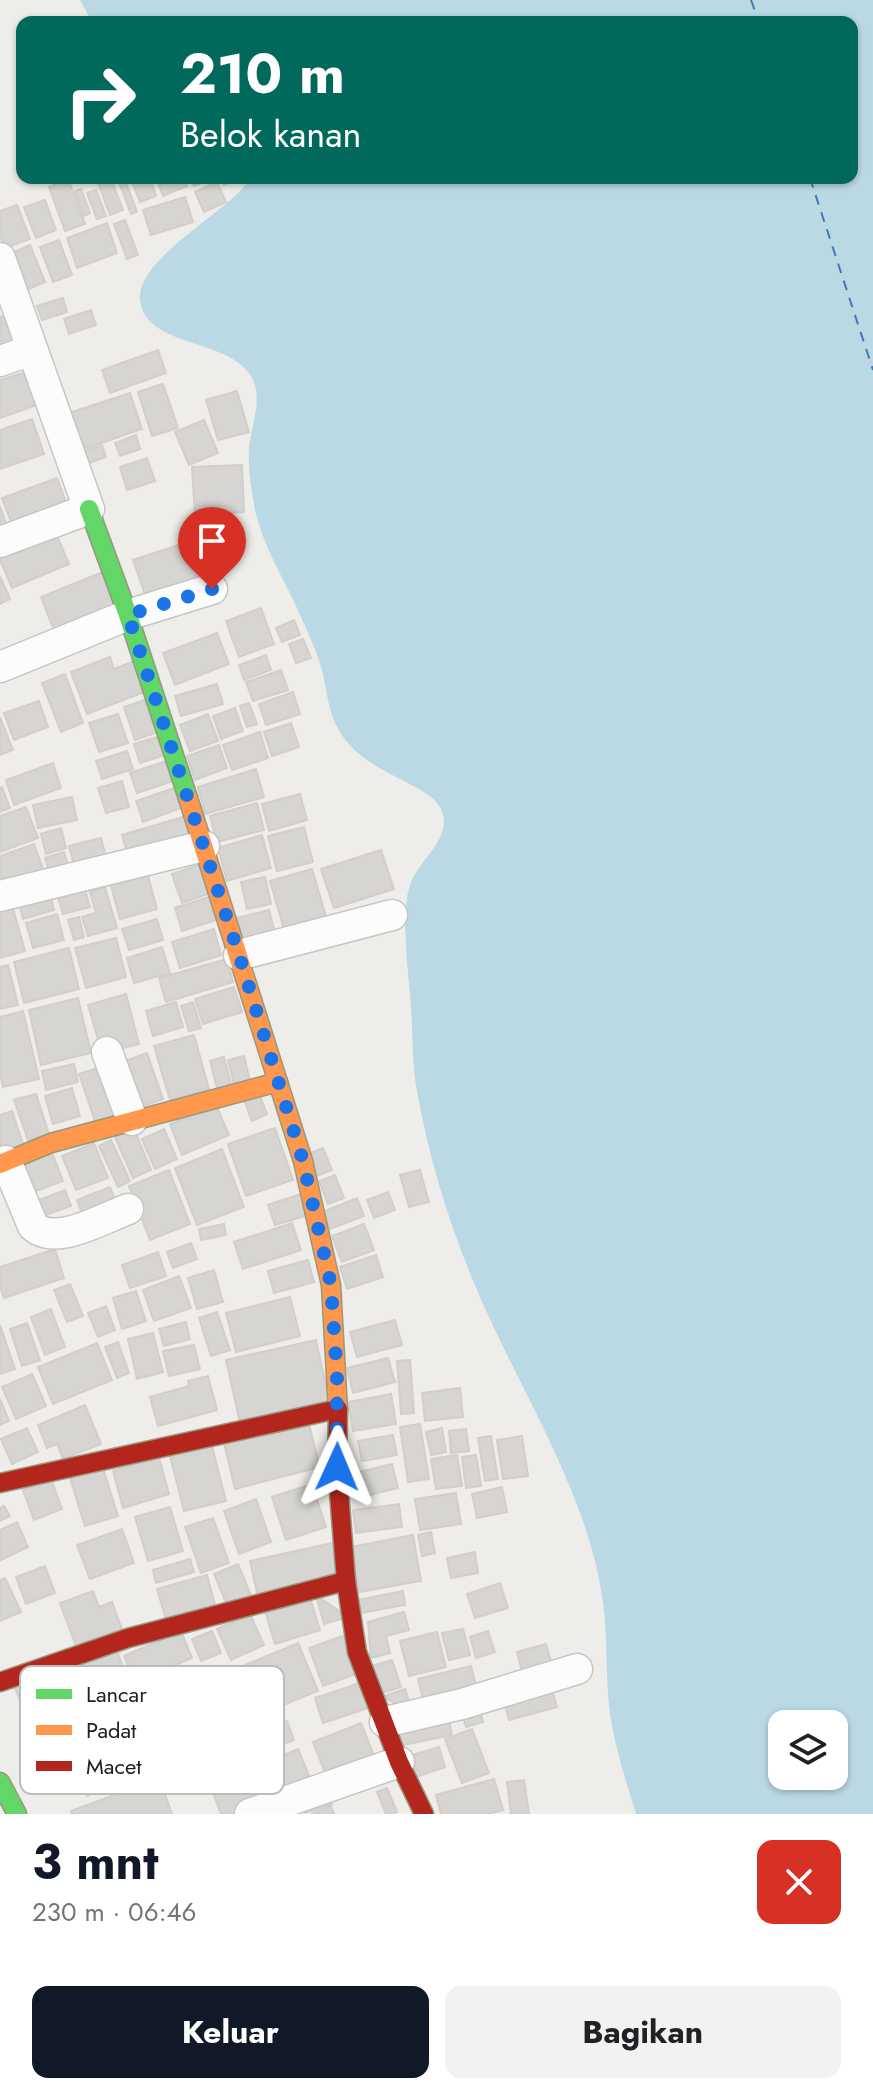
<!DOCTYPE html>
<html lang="id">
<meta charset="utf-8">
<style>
body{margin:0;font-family:Jost,sans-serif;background:#f2f2f2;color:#202124;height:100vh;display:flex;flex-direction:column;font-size:30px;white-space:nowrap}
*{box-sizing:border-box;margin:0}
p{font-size:26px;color:#757577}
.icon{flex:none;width:44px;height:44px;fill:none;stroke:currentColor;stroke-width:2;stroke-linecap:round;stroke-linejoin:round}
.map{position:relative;height:1814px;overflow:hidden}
.drawer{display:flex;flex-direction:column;background:#fff;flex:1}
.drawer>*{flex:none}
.banner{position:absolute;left:16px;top:16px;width:842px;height:168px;border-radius:16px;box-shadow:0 2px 6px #0004;background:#00695c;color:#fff;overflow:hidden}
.fabs{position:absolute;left:768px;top:1710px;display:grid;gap:16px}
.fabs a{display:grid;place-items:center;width:80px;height:80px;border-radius:16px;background:#fff;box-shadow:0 2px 6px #0004;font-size:40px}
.pin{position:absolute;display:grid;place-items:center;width:68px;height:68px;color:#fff;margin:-82px -34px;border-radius:50% 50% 50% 0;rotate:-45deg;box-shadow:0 0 8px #0007}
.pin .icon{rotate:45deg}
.me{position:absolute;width:88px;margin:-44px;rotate:1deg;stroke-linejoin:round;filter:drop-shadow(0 0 6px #0008)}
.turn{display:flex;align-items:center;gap:28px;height:168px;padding:0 32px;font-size:36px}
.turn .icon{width:104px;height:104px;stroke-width:2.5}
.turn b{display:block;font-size:56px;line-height:68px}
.round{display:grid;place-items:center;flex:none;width:84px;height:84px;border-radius:16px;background:#f2f2f2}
.head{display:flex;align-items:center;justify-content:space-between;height:136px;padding:0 32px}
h1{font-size:48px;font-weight:700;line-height:60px;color:#111827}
.cta{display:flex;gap:16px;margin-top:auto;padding:16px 32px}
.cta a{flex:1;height:92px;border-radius:16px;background:#111827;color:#fff;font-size:32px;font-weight:700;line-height:92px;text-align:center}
.cta a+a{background:#f2f2f2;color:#202124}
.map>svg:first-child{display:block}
.water{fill:#bad9e4;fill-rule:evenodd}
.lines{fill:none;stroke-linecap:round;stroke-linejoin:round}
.ferry{stroke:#4478b8;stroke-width:2;stroke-dasharray:10 8;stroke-linecap:butt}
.building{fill:#d6d5d1;stroke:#d2ceca;stroke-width:2}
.street-casing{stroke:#c7c6c5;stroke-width:33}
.fast-casing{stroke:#96997f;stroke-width:21}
.slow-casing{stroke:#96997f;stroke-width:21}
.jam-casing{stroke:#96997f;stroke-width:21}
.street{stroke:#fcfcfc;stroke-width:30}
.fast{stroke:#63d668;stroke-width:18}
.slow{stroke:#ff974d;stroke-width:18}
.jam{stroke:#b3261e;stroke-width:18}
.route{stroke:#1a73e8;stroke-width:14;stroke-dasharray:0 25.2}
.key{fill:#fff;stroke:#bcbcbc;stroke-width:2}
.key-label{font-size:22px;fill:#202020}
</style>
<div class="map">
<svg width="873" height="1814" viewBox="0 0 873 1814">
<rect width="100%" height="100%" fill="#eeede9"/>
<path class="water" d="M80,0H873V1814H636C626,1781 615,1748 610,1714C606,1682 607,1651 605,1620C602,1583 592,1545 579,1510C556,1448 524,1391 496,1332C459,1255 432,1175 417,1091C412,1064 413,1035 411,1007C409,976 400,914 410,885C418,860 452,840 442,811C430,779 352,776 332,715C327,701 326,685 322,670C318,655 311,640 305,626C288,584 263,550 254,505C251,487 248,468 249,449C251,425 264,398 251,376C229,338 145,348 140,300C136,258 229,212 251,178H852V22H92ZM782,1724H834V1776H782Z"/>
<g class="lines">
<g class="ferry">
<path d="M751,0L759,22"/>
<path d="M810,178L873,370"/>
</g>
</g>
<g class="building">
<path d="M150,178L156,196L140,202L131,179Z"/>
<path d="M156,178H184L187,186L163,196Z"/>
<path d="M190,178H212L194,186Z"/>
<path d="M221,178H240L224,185Z"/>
<path d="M68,179L85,224L65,231L49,187Z"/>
<path d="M111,179L123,210L110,215L98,183Z"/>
<path d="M125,180L137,212L131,214L119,182Z"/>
<path d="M217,182L226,202L204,212L195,192Z"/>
<path d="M81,189L90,213L84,216L75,191Z"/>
<path d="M96,190L106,216L97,219L87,193Z"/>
<path d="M185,197L193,222L151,235L143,210Z"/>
<path d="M45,200L56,230L36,238L24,207Z"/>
<path d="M17,205L30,239L5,248L0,235V211Z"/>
<path d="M125,220L138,255L127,259L114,224Z"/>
<path d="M107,223L117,253L77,268L67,238Z"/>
<path d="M59,240L72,275L53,282L40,247Z"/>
<path d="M30,245L45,282L24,291L9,254Z"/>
<path d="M63,298L67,312L42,320L37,306Z"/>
<path d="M91,310L96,325L69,334L64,319Z"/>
<path d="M8,314L15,337L0,342V317Z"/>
<path d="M158,350L166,373L110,393L102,370Z"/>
<path d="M26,372L37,405L0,418V380Z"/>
<path d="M163,384L178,428L152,436L138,392Z"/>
<path d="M237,391L249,432L218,440L206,400Z"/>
<path d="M130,393L142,429L75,452L63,415Z"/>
<path d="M32,419L44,454L0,469V430Z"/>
<path d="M204,420L218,453L189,465L175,432Z"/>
<path d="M136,435L140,449L120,456L115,443Z"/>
<path d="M102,445L106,457L78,467L74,455Z"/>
<path d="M147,458L155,481L127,490L120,467Z"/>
<path d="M242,465L244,512L195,514L192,467Z"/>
<path d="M57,478L68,508L13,527L2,498Z"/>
<path d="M0,506L9,532L0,535Z"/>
<path d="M54,529L69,564L12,588L0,560V551Z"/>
<path d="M206,536L219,573L146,597L133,560Z"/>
<path d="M105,571L120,608L55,633L41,597Z"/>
<path d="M0,576L10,599L0,604Z"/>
<path d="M261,608L274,644L239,657L226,621Z"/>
<path d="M294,620L300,635L282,642L276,628Z"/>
<path d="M217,633L229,664L175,685L163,653Z"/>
<path d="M303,639L311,658L296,663L289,644Z"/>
<path d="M266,655L271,670L244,680L239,665Z"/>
<path d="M110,657L114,669L139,659L150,690L87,714L71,672Z"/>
<path d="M281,670L288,690L253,701L246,682Z"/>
<path d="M65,674L83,723L61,732L42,683Z"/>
<path d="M217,684L223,704L181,716L175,696Z"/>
<path d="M293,692L300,714L266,725L259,704Z"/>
<path d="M150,698L161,731L135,740L124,707Z"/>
<path d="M39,701L48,727L14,740L4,713Z"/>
<path d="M249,703L257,724L247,727L240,706Z"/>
<path d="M235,708L243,731L221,739L213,716Z"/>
<path d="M118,714L128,743L99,752L89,723Z"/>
<path d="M208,714L218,741L190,751L180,725Z"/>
<path d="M0,717L13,750L0,755Z"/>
<path d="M291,723L299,747L272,756L264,732Z"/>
<path d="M260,732L268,758L232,770L223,745Z"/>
<path d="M164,735L170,753L140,763L134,744Z"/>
<path d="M219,745L227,768L195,780L187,756Z"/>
<path d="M127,751L133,769L102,779L96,761Z"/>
<path d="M172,759L179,779L137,793L130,773Z"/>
<path d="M53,763L61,788L14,805L6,780Z"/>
<path d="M256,769L264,797L205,814L198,787Z"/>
<path d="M122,781L129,807L106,813L98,788Z"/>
<path d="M2,787L10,808L0,812V788Z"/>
<path d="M174,788L181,808L143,822L136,801Z"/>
<path d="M300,794L307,820L269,831L262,804Z"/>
<path d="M72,797L77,820L38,828L33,805Z"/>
<path d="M257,803L264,830L217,842L210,816Z"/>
<path d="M26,807L38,838L0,852V816Z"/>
<path d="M186,816L194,845L130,863L122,835Z"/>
<path d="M304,827L313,862L277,871L268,836Z"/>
<path d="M61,828L66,848L46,854L41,834Z"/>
<path d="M262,835L271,868L227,881L218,848Z"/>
<path d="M101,838L108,864L76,872L69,846Z"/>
<path d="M34,844L45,874L0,890V856Z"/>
<path d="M381,850L394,889L334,908L321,869Z"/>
<path d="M64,852L71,875L52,881L45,858Z"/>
<path d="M201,864L211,893L182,903L172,874Z"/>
<path d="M312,869L328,923L286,936L270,881Z"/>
<path d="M147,872L157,909L120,919L110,882Z"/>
<path d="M265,877L271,904L247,909L241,882Z"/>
<path d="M48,885L54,910L23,919L17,894Z"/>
<path d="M84,886L90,907L63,914L57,894Z"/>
<path d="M105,887L117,928L88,936L82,917L96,913L90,892Z"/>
<path d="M215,895L222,918L182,931L175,908Z"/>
<path d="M10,898L25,951L0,958V901Z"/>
<path d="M269,910L277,940L240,949L233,919Z"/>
<path d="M57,914L64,940L33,948L26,923Z"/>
<path d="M79,917L84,937L74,940L68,920Z"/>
<path d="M157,919L163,940L129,950L122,929Z"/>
<path d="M214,929L221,955L180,968L172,942Z"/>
<path d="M116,938L126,977L86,988L75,948Z"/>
<path d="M162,947L170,973L134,983L127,958Z"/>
<path d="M69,948L79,989L24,1003L14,962Z"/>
<path d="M227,959L233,982L166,1002L159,978Z"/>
<path d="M8,965L18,1005L0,1009V967Z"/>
<path d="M234,987L242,1012L203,1024L195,999Z"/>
<path d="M126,994L139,1044L102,1053L88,1005Z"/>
<path d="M78,998L91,1053L41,1065L29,1010Z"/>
<path d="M176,1002L183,1027L153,1036L146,1011Z"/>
<path d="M193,1002L201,1028L189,1031L181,1006Z"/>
<path d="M23,1011L39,1079L3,1087L0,1074V1017Z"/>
<path d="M194,1035L209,1089L170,1100L154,1046Z"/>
<path d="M147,1053L163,1099L133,1110L117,1064Z"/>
<path d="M244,1056L250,1081L234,1085L228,1060Z"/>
<path d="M224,1057L232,1088L218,1092L210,1061Z"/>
<path d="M74,1064L78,1082L46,1090L42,1071Z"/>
<path d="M108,1065L126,1117L97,1127L79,1074Z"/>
<path d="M72,1088L80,1116L53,1124L45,1096Z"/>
<path d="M36,1094L49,1134L28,1140L14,1100Z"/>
<path d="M259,1094L267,1114L252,1121L244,1100Z"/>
<path d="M216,1105L229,1135L182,1155L170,1124Z"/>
<path d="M12,1111L25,1150L0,1159V1115Z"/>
<path d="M275,1128L293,1180L246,1196L228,1144Z"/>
<path d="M134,1129L151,1170L133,1178L115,1137Z"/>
<path d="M164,1129L177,1159L155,1169L142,1139Z"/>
<path d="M111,1140L130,1181L118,1187L99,1146Z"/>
<path d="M94,1143L108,1178L76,1190L62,1156Z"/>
<path d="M323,1148L332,1170L314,1177L305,1155Z"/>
<path d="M222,1149L244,1207L197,1225L175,1168Z"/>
<path d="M51,1150L63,1181L31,1193L19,1163Z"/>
<path d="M169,1170L190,1224L150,1240L129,1186Z"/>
<path d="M420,1170L429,1202L409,1207L400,1175Z"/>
<path d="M335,1175L344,1198L328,1204L319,1181Z"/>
<path d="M110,1187L117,1205L84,1219L77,1200Z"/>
<path d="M65,1190L71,1206L37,1218L31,1203Z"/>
<path d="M388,1192L395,1210L374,1218L367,1200Z"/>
<path d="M301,1194L308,1215L275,1225L268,1205Z"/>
<path d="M357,1198L364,1216L330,1229L322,1212Z"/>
<path d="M292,1223L301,1250L243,1269L234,1242Z"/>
<path d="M224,1224L226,1235L201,1240L199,1229Z"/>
<path d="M364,1224L374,1250L342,1262L332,1236Z"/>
<path d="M191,1243L197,1259L173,1268L167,1252Z"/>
<path d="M55,1249L64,1278L4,1298L0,1286V1267Z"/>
<path d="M158,1252L166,1276L130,1288L122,1265Z"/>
<path d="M376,1255L383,1277L347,1289L340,1267Z"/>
<path d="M308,1260L314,1282L274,1293L268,1271Z"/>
<path d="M214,1270L223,1302L197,1309L188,1278Z"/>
<path d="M179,1276L191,1308L154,1321L143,1290Z"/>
<path d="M70,1284L83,1316L67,1322L54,1290Z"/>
<path d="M136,1291L146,1321L122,1329L113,1298Z"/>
<path d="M290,1297L300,1336L236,1352L226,1313Z"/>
<path d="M106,1306L115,1330L98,1337L88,1313Z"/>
<path d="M51,1309L65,1347L45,1355L31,1317Z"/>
<path d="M217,1312L230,1350L211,1356L199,1318Z"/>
<path d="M395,1320L402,1345L357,1357L350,1332Z"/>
<path d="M186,1322L190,1339L164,1346L159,1329Z"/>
<path d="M27,1323L40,1360L22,1366L10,1329Z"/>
<path d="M0,1325L15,1369L0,1374Z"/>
<path d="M153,1333L163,1372L137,1379L128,1339Z"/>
<path d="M316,1340L330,1404L240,1423L226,1360Z"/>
<path d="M118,1342L129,1373L117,1378L105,1347Z"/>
<path d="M97,1343L112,1380L53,1404L38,1367Z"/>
<path d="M194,1345L200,1369L169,1376L163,1351Z"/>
<path d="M388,1358L395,1382L353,1393L347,1368Z"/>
<path d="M410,1360L414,1413L401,1414L397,1361Z"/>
<path d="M32,1374L46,1406L16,1419L2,1387Z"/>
<path d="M208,1376L217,1410L158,1426L150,1397L189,1386L188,1381Z"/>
<path d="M460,1388L463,1417L425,1421L422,1393Z"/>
<path d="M391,1394L396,1424L353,1431L348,1402Z"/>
<path d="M0,1399L9,1421L0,1425Z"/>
<path d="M85,1405L101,1444L63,1459L57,1444L47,1448L38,1425Z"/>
<path d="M308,1421L320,1467L235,1489L224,1443Z"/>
<path d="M420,1424L429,1479L408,1482L400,1427Z"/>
<path d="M27,1428L38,1452L12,1464L1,1439Z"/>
<path d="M442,1428L446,1452L431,1455L426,1432Z"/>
<path d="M466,1429L469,1451L451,1453L449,1431Z"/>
<path d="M393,1435L397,1455L362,1461L358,1441Z"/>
<path d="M491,1436L498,1479L485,1481L478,1438Z"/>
<path d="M522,1436L528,1476L503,1479L497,1440Z"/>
<path d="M211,1442L226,1501L184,1511L169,1452Z"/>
<path d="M457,1455L462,1486L436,1489L431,1459Z"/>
<path d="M476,1455L481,1486L466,1488L462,1457Z"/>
<path d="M159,1457L169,1494L123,1508L113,1471Z"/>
<path d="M392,1464L398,1488L361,1497L355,1473Z"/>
<path d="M103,1468L118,1516L85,1526L70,1478Z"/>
<path d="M51,1479L62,1509L34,1520L23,1490Z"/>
<path d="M312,1484L326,1527L286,1540L272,1497Z"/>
<path d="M502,1487L507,1512L477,1518L472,1494Z"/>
<path d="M456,1493L461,1524L420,1530L415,1499Z"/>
<path d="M256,1499L271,1542L239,1554L224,1511Z"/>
<path d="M399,1504L402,1527L356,1533L353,1510Z"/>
<path d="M4,1506L10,1516L0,1521V1508Z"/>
<path d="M170,1507L183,1551L148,1561L135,1517Z"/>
<path d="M213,1518L229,1563L201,1573L185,1527Z"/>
<path d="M17,1522L28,1547L1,1560L0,1530Z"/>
<path d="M122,1529L134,1563L90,1579L77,1545Z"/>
<path d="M431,1532L435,1553L422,1556L418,1535Z"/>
<path d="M413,1535L421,1581L359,1592L351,1547Z"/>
<path d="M333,1543L341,1579L258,1597L250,1561Z"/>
<path d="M475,1552L478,1573L451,1578L447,1558Z"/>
<path d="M190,1559L194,1572L156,1583L153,1570Z"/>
<path d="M238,1564L252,1598L228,1607L214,1574Z"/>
<path d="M45,1566L55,1593L26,1604L16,1577Z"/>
<path d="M207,1575L216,1609L167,1623L157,1589Z"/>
<path d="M5,1578L21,1612L0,1621V1580Z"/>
<path d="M500,1583L508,1608L475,1618L467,1594Z"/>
<path d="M93,1591L99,1607L112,1602L123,1632L76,1646L60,1603Z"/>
<path d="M403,1591L405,1605L360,1613L358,1600Z"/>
<path d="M309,1594L320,1630L275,1644L264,1608Z"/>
<path d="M316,1595L348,1617L324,1624Z"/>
<path d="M404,1612L409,1630L386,1636L390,1653L371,1658L368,1622Z"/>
<path d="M250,1614L264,1645L231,1660L217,1629Z"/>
<path d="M463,1629L470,1655L449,1660L442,1633Z"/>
<path d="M181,1631L192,1658L135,1682L124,1656Z"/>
<path d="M212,1631L221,1653L201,1661L192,1639Z"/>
<path d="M488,1631L495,1652L476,1658L470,1637Z"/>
<path d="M437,1632L446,1667L409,1676L400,1641Z"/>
<path d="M348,1634L362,1672L323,1686L309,1648Z"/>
<path d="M298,1643L318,1691L236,1724L216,1677Z"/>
<path d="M546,1644L554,1671L524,1679L517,1652Z"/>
<path d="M115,1646L131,1687L85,1705L68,1663Z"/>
<path d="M392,1660L401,1687L381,1693L372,1666Z"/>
<path d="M61,1661L83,1715L34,1734L12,1681Z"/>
<path d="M471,1666L477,1689L424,1702L418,1679Z"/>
<path d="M363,1682L371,1707L323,1723L315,1698Z"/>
<path d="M550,1684L557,1707L509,1720L503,1697Z"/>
<path d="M405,1689L412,1711L382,1697Z"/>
<path d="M478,1702L483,1722L466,1727L460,1707Z"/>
<path d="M447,1711L452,1735L398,1746L393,1723Z"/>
<path d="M146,1721L164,1765L87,1796L70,1752Z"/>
<path d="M287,1721L294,1740L261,1754L254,1735Z"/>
<path d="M361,1723L374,1756L326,1775L313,1742Z"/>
<path d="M472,1729L489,1773L462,1783L445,1739Z"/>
<path d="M439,1747L445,1767L413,1778L406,1757Z"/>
<path d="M298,1749L310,1778L285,1789L272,1760Z"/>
<path d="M254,1770L268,1804L244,1814H221L211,1787Z"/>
<path d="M159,1778L172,1814H72L71,1811Z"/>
<path d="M494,1779L503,1810L488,1814H441L436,1795Z"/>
<path d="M524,1780L529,1814H511L507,1782Z"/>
<path d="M387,1788L397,1812L391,1814H386L377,1792Z"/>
<path d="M327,1790L332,1804L305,1813L300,1799Z"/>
<path d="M331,1806L334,1814H311Z"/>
</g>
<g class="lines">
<defs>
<g id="street">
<path d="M0,258L89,509L0,542"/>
<path d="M0,361L32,350"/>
<path d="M0,667L128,615L212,589"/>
<path d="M0,896L204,846"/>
<path d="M239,955L392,915"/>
<path d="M107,1052L132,1120"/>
<path d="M6,1161L33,1226C55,1247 104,1218 128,1209"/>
<path d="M385,1722L462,1704L577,1669"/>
<path d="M250,1814L399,1762"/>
</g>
<g id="fast">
<path d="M89,509L128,615L188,798"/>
<path d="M0,1782L17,1814"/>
</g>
<g id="slow">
<path d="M188,798L303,1161L331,1285L338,1411"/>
<path d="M0,1164L51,1143L278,1082"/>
</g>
<g id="jam">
<path d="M338,1411L337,1467L346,1581L357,1652L399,1762L424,1814"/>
<path d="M0,1483L338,1409"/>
<path d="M0,1682L128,1638L346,1581"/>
</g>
</defs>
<use href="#street" class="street-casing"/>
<use href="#fast" class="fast-casing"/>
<use href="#slow" class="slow-casing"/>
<use href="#jam" class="jam-casing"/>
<use href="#street" class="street"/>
<use href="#fast" class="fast"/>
<use href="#slow" class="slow"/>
<use href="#jam" class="jam"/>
</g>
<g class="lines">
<path class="route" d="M212,589L128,615L239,955L303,1161L331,1285L337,1376V1467"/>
</g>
<rect x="20" y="1666" width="264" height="128" rx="12" class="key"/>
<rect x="36" y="1689" width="36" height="10" fill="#63d668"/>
<rect x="36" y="1725" width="36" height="10" fill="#ff974d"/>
<rect x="36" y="1761" width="36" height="10" fill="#b3261e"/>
<g class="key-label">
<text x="86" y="1702">Lancar</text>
<text x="86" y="1738">Padat</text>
<text x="86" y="1774">Macet</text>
</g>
</svg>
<div class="fabs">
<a><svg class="icon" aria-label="layers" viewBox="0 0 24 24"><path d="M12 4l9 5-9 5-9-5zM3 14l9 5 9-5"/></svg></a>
</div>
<div class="pin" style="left:212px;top:589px;background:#d93025"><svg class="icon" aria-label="arrive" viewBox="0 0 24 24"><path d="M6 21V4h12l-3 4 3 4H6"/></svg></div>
<svg class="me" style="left:337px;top:1467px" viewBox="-20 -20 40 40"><path d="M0-17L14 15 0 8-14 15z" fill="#1a73e8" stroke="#fff" stroke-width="4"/></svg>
<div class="banner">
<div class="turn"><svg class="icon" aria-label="right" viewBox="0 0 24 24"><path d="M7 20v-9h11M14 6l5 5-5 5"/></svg><div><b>210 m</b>Belok kanan</div></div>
</div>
</div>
<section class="drawer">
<div class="head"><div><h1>3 mnt</h1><p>230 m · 06:46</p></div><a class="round" style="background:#d93025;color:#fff"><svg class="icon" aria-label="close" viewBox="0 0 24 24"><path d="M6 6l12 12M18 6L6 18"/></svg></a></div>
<div class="cta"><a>Keluar</a><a>Bagikan</a></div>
</section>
